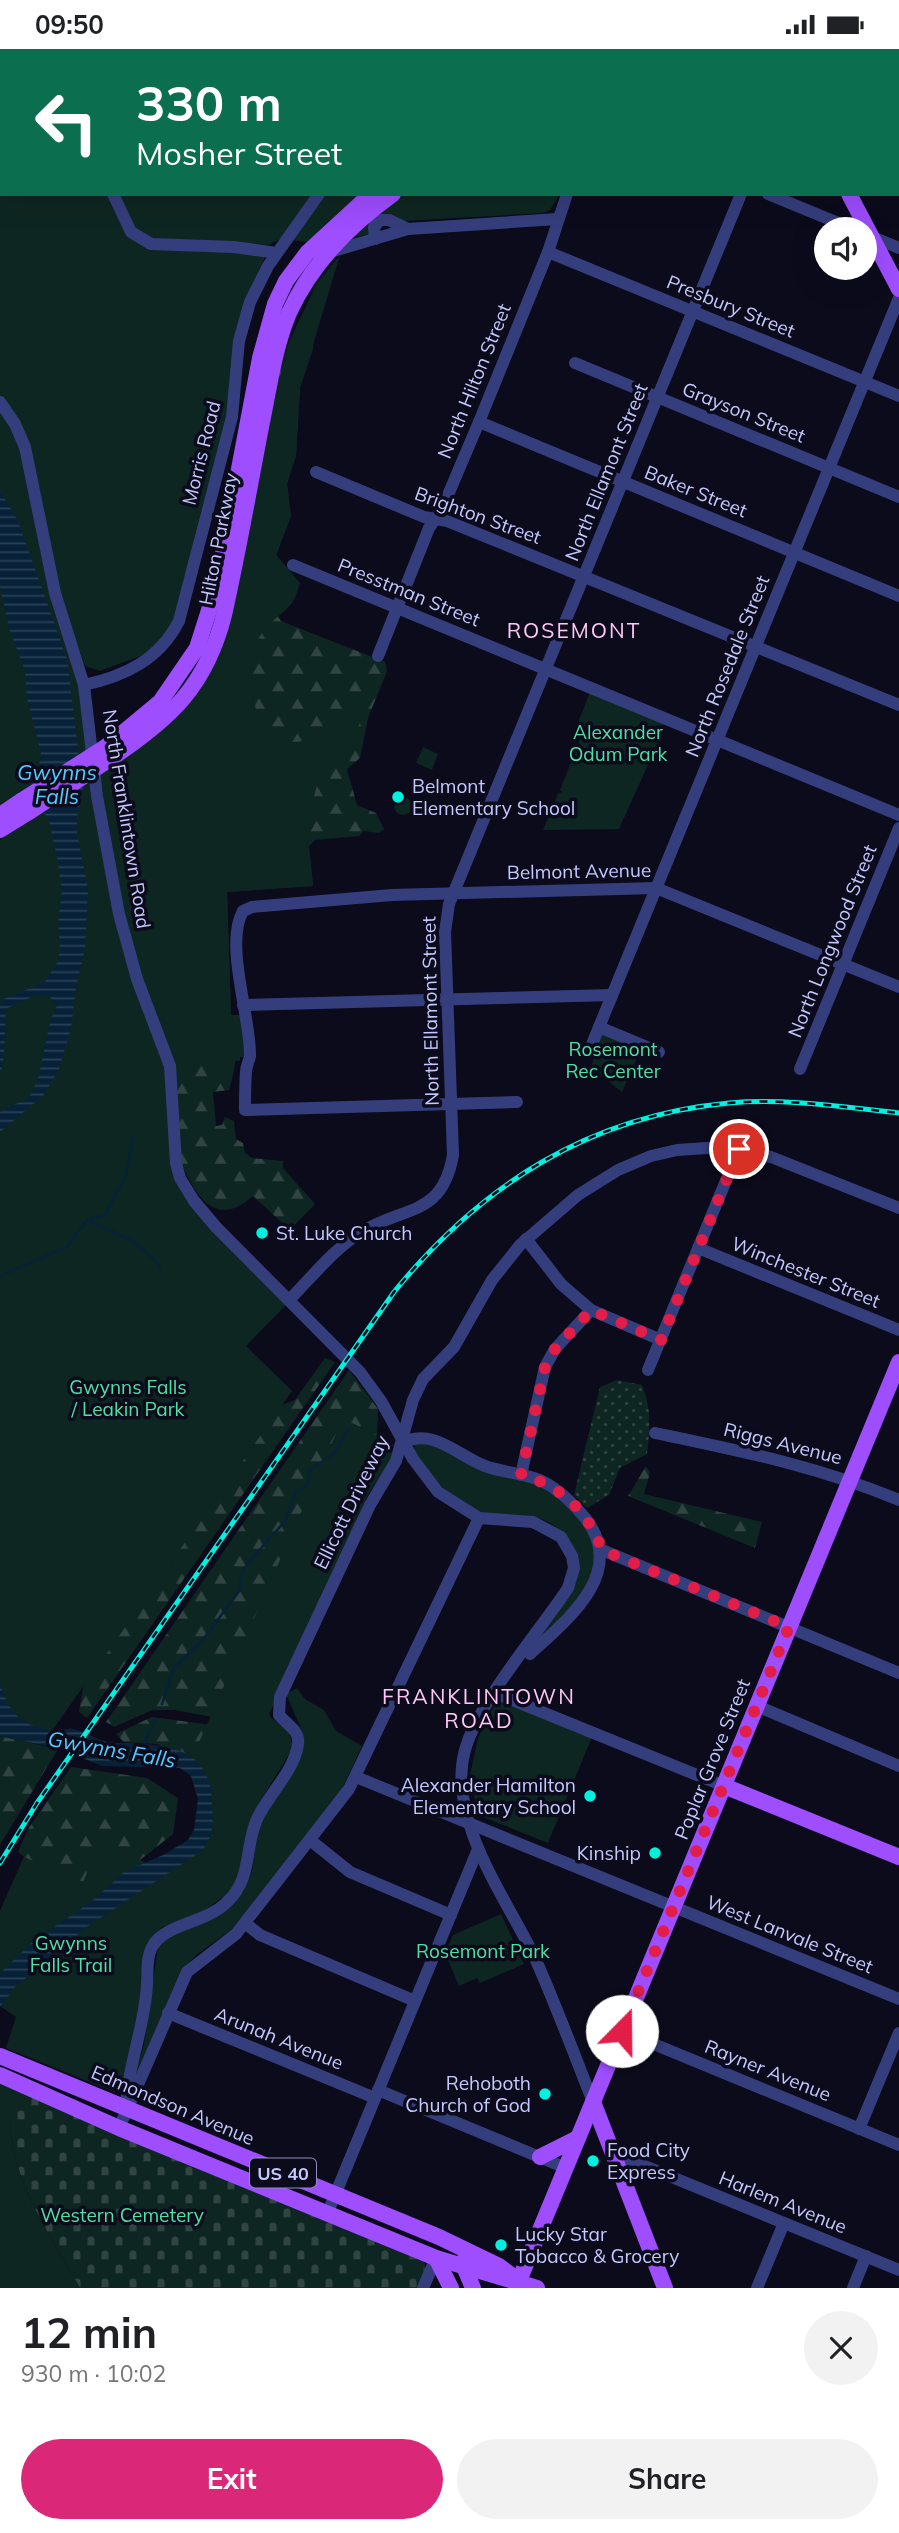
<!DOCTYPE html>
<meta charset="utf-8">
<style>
body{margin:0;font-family:Mulish,sans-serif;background:#f2f2f2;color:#202124;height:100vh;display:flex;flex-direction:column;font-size:26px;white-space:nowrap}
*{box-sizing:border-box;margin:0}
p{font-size:23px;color:#757577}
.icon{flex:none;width:38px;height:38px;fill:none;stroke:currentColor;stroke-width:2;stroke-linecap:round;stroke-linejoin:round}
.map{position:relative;height:2239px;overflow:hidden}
.details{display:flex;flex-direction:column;background:#fff;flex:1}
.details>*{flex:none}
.guide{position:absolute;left:0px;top:0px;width:900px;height:147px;box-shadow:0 7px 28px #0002;background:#0b6e4f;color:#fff;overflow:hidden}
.tools{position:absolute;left:814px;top:168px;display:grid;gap:14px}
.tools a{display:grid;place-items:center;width:63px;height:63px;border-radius:50%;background:#fff;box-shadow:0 7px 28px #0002;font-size:35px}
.pin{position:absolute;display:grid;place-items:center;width:60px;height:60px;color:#fff;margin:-30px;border:4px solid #fff;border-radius:50%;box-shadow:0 2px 7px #0007}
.me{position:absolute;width:77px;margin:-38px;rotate:22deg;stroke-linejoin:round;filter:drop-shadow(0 0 5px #0008)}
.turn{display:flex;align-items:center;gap:24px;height:147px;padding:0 21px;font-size:32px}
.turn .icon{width:91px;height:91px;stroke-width:2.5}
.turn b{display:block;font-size:49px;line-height:60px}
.round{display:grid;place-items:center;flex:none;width:74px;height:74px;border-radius:37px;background:#f2f2f2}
.headline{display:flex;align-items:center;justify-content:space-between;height:119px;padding:0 21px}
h1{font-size:42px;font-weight:700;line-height:52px}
.button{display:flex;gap:14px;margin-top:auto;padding:14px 21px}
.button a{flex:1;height:80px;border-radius:42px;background:#db2777;color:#fff;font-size:28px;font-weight:700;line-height:80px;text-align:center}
.button a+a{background:#f2f2f2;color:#202124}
.status{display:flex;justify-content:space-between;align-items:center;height:49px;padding:0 35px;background:#fff;direction:ltr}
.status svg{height:19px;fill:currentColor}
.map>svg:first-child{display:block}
.grass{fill:url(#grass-dots)}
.forest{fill:url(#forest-firs)}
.cemetery{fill:url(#cemetery-stones)}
.green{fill:#0e2621}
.water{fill:url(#water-rules)}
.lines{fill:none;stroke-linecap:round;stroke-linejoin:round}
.stream{stroke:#072138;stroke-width:2.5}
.minor{stroke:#353e7c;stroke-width:12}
.major{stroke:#9e4dff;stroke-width:16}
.rail-casing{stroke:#00f1e0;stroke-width:5}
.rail{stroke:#0b0b1c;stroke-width:2.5;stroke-dasharray:8;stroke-linecap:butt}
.major-bridge{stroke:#9e4dff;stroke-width:16}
.route{stroke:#e11d48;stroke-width:12;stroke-dasharray:0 21.6}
.poi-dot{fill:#00f1e0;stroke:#0b0b1c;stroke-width:2.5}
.labels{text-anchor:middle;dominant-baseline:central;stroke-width:7;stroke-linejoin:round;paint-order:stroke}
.shield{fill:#0b0b1c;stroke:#8e90bb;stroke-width:2}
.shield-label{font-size:18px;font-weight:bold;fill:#c6c9ff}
.street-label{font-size:19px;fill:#c6c9ff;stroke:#0b0b1c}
.park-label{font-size:19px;fill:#51e0a4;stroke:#0b0b1c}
.poi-label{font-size:19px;fill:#c6c9ff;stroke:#0b0b1c;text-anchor:start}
.neighbourhood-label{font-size:21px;letter-spacing:2px;fill:#ffc8f4;stroke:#0b0b1c}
.water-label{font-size:21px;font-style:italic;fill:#54ccff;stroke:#0b0b1c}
</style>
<div class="status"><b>09:50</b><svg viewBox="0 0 49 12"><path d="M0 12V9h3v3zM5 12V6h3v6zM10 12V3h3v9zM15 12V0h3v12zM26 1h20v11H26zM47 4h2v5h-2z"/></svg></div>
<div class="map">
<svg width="899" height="2239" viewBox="0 0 899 2239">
<defs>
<pattern id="grass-dots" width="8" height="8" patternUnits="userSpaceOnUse" patternTransform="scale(1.75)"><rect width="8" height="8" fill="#0e2621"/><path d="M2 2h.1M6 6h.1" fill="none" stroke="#304442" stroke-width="1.8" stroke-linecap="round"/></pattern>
<pattern id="forest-firs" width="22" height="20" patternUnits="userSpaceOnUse" patternTransform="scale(1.75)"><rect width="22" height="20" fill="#0e2621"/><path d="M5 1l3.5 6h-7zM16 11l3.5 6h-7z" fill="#304442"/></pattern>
<pattern id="cemetery-stones" width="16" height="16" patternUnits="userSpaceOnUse" patternTransform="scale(1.75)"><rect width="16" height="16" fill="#0e2621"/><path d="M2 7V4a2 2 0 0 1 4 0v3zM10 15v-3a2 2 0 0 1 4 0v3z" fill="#304442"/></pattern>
<pattern id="water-rules" width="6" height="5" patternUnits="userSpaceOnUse" patternTransform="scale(1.75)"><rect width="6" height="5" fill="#072138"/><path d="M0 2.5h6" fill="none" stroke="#2a4056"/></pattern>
</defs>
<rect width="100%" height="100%" fill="#0b0b1c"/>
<path class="grass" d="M617,1331L642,1336C652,1360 650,1380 647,1405L620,1419L609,1446L587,1459L574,1446L600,1338Z"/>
<g class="forest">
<path d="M317,234L313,300L300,339L296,406L287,435L291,467L276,506L300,534L292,553L277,566L281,572L385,613L387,622L368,669L360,709L347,720L357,756L376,764L384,780L379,784L364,782L359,787L315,791L309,797L313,837L227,843L231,966H237C237,991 237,1018 229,1041L213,1043L216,1077L222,1076L225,1068L234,1072L236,1090L243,1094L245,1104L252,1109L283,1112V1119L315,1155L290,1181L253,1147C215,1181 194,1145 181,1112L155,688L198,642L273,346L289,293Z"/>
<path d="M325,1309L335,1313L87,1669L79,1663L85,1627L265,1362L295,1351Z"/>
<path d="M349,1321L378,1360L377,1387L394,1396L368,1445L270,1663L229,1671L175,1661H152L114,1678L106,1673Z"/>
<path d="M646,1417L650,1424L644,1445L762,1473L755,1499L628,1447Z"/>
<path d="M152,1668L226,1678L216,1790L187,1814L212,1746L158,1695L124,1693L116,1685Z"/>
<path d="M0,1687L58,1700L0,1796Z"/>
<path d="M71,1718L147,1729L178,1749L173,1785L140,1811L143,1813L0,1924V1862L24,1808L18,1803L28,1780Z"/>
</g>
<path class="cemetery" d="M12,2039L424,2213L425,2222L418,2239H80C43,2173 0,2118 12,2039Z"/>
<g class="green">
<path d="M0,0L44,2H2V145H111L134,191L241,201L265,208L246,250L226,370L196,482L182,550L172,574L162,590L143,606L100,622L85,617L62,554L27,393L0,348Z"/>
<path d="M55,0H588L587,2Z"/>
<path d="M117,145H361L308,193L280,190L268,196L204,191L159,192L134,181Z"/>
<path d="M401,145H560L550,161L543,164L403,172L389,165L370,185L349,189Z"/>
<path d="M340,206L300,339L296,406L287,435L291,467L276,506L300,534C298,540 296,548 292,554C277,572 263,574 255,599C245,632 253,702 303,692C319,688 336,674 349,664L362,669L350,696L323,712L303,791H315L309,797L313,837L227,843L231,966H248L250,1008H240V1012H174L146,942L129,888L99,725L155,688L198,642L289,293L317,234Z"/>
<path d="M0,358L22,400L80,640L88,701L0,759Z"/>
<path d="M590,643L663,674L665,678L619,780L543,781L558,745L562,743L560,741L581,688L574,684Z"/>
<path d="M423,698L438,705L432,721L416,714Z"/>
<path d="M92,730L98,778L165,1015L172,1116L288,1254L246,1297L292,1342L49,1686L0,1671V791Z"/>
<circle cx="403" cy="757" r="9"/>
<path d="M600,984L641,1000L622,1043L607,1031L590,1023Z"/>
<path d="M343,1369L394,1396L391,1412L368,1445L269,1659L270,1668L289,1683L293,1699L260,1752L241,1825L229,1844L196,1867L162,1878L147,1894L135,1994L121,2035L114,2043L6,1999L16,1968L0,1957V1862L24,1808L83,1833L100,1794L156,1818L191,1797L206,1773L188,1718Z"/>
<path d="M418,1391C474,1411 617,1443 591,1526C583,1551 558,1570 540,1589L571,1541L570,1492C539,1456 524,1472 486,1464C464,1460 442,1440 429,1423C423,1414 414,1406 414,1395Z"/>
<path d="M297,1639L305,1650L324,1661L336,1682L362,1697L342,1740L319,1772L231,1881L196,1906L182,1921L133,2031L144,1996L158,1897L169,1888L213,1869L244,1842L252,1822L258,1777L303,1684L286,1645Z"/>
<path d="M497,1651L592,1688L548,1794L478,1766L470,1726L478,1689Z"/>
<path d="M501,1865L524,1915L480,1934L477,1929L459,1937L445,1904L453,1886Z"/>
<path d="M0,2034L12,2039C0,2118 43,2173 80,2239H0Z"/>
</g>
<g class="water">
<path d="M0,442L18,472L67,610L83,741L77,768V784L88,840L85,900L76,938L71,979L59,1020L43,1047L0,1083V1063C8,1057 17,1055 25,1051C44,1040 43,978 57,957L48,946L34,947L6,960L4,1007L0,1026V955L4,950L45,933L58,912L60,900L58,873L62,842L57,808L49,772L26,733L39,718L41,704L27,650L25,622L9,579L0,537Z"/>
<path d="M0,1635C10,1666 23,1679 57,1681C63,1681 68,1679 73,1680C88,1683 99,1693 114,1694C157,1695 210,1694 212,1751C213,1772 215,1784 202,1802L88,1877L15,1938L0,1958V1924L36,1890L91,1853L124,1823L163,1806L188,1791L194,1781L198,1750L191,1727L180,1719L102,1717L61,1700L0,1687Z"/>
</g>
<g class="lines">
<g class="stream">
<path d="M87,1171L133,1192L158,1214L160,1220"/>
<path d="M0,1227L67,1198L87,1171L105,1166L126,1126L133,1087"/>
<path d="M162,1655L174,1618L201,1593L240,1541V1528L247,1515L286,1471L295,1444L308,1436L309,1422L334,1404L348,1381"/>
<path d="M144,1694L155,1672"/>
</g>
<g class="minor">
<path d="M45,0L48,2"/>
<path d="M407,2L408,0"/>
<path d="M113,145L131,183L151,195L234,198L277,204"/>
<path d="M768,145L853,180"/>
<path d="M870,187L899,199"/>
<path d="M375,190L374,178L380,171H389L408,180"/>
<path d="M330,203L408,180L557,170"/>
<path d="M548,203L899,347"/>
<path d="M575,314L899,448"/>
<path d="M0,353L15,375L25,398L55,544L84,636L97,747L119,865L137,930L170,1017L176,1114L180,1129L194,1152L216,1178L360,1323L381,1352L413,1410L438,1443L479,1469L533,1473L561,1488L572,1507L574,1519L568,1539C539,1583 478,1653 465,1701C446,1770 507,1850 535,1909C556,1956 574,2005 593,2053"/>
<path d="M479,373L899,547"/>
<path d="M316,423L424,468L447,472L899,656"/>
<path d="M293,516L899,766"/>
<path d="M378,607L429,479L442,460L479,373L548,203L567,145"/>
<path d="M84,636C125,627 159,611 179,572L232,368L239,292L250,253L268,217L319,145"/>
<path d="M243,956L612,946"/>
<path d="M599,978L659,1003"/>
<path d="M590,1000L899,249"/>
<path d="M800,1020L899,779"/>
<path d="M517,1053L245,1061C245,1048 245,1035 246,1023C246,1017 249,1013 250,1007C251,969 224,895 243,862L252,858L392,846L656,839L899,938"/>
<path d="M526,1190L561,1235L591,1261L661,1291"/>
<path d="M698,1199L899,1281"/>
<path d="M290,1250C312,1228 334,1200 360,1184C404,1156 442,1169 453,1106L445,883L449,855L741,145"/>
<path d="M648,1321L739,1100"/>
<path d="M655,1384C741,1402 817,1417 899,1451"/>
<path d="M403,1394C433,1378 458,1407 485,1417C504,1424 524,1424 542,1432C560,1441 573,1454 586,1470C627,1524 568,1570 530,1605"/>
<path d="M521,1426L545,1318L555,1300L591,1261"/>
<path d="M602,1501L899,1624"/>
<path d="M495,1644L724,1737"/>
<path d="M757,1657L899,1717"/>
<path d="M356,1728L899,1950"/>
<path d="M310,1791L350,1823L451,1866"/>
<path d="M245,1874L260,1886L415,1952"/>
<path d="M168,1964L375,2049"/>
<path d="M622,1982L899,2096"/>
<path d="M378,2041L566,2119"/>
<path d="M126,2060C127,2018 145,1978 147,1935C148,1923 146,1909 152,1898C165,1874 205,1875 227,1853C253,1829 244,1799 257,1770C268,1746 295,1721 298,1695C300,1681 287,1676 279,1666L280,1648L370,1456L396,1412L413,1351L423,1330L454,1298L492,1231L520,1196L578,1146L618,1121L651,1107L677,1101L722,1098L771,1108L899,1159"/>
<path d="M119,2079L187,1923L236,1885L349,1740L479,1469"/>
<path d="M859,2080L899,1984"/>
<path d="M613,2104L899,2221"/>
<path d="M328,2163L478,1800"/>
<path d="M423,2239L436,2209"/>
<path d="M757,2239L784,2174"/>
<path d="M853,2239L866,2207"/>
</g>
<g class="major">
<path d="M781,0L782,2"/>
<path d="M793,0L797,2"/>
<path d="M595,2L597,0"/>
<path d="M614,2L616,0"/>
<path d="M898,44H899"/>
<path d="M849,145L899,240"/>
<path d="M107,697L160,653L197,599L217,536L260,309L275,255L286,232L307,204L371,145"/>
<path d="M113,708C171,669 206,637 224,566C238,504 249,441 261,378C269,340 274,300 289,264C311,215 350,176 393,145"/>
<path d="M0,766L21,752"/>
<path d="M0,781L29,763"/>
<path d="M724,1737L899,1808"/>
<path d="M0,2007L439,2188L499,2217L518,2231"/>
<path d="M0,2026L119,2079L436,2209L537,2239"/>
<path d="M593,2053L665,2239"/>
<path d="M540,2108L578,2089"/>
<path d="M436,2209L451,2239"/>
<path d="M462,2213L473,2239"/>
<path d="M516,2239L899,1313"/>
</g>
<defs>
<path id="rail" d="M0,1814L37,1754L394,1243C481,1136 589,1067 729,1054C785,1049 843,1058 899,1064"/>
</defs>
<use href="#rail" class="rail-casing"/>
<use href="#rail" class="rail"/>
<g class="major-bridge">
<path d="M21,752L107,697"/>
<path d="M29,763L113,708"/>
</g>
</g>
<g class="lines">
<path class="route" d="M622,1982L789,1578L602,1501C589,1463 559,1435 521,1426L545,1318L555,1300L591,1261L661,1291L739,1100"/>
</g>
<g class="poi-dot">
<circle cx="398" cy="748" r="7"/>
<circle cx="262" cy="1184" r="7"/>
<circle cx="590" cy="1747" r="7"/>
<circle cx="655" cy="1804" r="7"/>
<circle cx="545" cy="2045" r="7"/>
<circle cx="593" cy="2112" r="7"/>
<circle cx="501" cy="2196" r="7"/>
</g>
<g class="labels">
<rect class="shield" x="250" y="2109.5" width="66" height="29" rx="5"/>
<g class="shield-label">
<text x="283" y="2124">US 40</text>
</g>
<g class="street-label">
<text transform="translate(731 257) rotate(22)">Presbury Street</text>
<text transform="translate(474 332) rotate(-68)">North Hilton Street</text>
<text transform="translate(744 363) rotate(22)">Grayson Street</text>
<text transform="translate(201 404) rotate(-76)">Morris Road</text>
<text transform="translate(606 423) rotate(-68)">North Ellamont Street</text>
<text transform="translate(696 442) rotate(22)">Baker Street</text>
<text transform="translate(478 466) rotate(20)">Brighton Street</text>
<text transform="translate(218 490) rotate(-79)">Hilton Parkway</text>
<text transform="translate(409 543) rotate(22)">Presstman Street</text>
<text transform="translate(727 617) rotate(-68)">North Rosedale Street</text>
<text transform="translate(127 770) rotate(81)">North Franklintown Road</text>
<text transform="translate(579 822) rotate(-1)">Belmont Avenue</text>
<text transform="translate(832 892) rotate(-68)">North Longwood Street</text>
<text transform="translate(430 962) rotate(-91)">North Ellamont Street</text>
<text transform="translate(806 1223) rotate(22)">Winchester Street</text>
<text transform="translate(783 1394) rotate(14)">Riggs Avenue</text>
<text transform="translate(351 1453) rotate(-64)">Ellicott Driveway</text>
<text transform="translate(712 1710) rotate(-68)">Poplar Grove Street</text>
<text transform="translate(790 1885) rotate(22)">West Lanvale Street</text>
<text transform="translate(279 1989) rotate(22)">Arunah Avenue</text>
<text transform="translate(768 2021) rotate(22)">Rayner Avenue</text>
<text transform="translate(173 2056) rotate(23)">Edmondson Avenue</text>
<text transform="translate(783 2153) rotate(22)">Harlem Avenue</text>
</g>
<g class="park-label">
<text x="618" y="683">Alexander<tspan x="618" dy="22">Odum Park</tspan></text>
<text x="613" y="1000">Rosemont<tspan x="613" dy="22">Rec Center</tspan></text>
<text x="128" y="1338">Gwynns Falls<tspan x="128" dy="22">/ Leakin Park</tspan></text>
<text x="71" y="1894">Gwynns<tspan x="71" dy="22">Falls Trail</tspan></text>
<text x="483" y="1902">Rosemont Park</text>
<text x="122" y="2166">Western Cemetery</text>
</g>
<g class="poi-label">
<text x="412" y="737">Belmont<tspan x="412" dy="22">Elementary School</tspan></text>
<text x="276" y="1184">St. Luke Church</text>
<text x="576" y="1736" text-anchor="end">Alexander Hamilton<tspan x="576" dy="22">Elementary School</tspan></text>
<text x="641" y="1804" text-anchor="end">Kinship</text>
<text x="531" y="2034" text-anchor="end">Rehoboth<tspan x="531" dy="22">Church of God</tspan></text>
<text x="607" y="2101">Food City<tspan x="607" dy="22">Express</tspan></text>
<text x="515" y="2185">Lucky Star<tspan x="515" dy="22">Tobacco &amp; Grocery</tspan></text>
</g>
<g class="neighbourhood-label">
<text x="574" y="581">ROSEMONT</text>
<text x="479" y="1647">FRANKLINTOWN<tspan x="479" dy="24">ROAD</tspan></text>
</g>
<g class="water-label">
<text x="57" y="723">Gwynns<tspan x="57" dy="24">Falls</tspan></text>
<text transform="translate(112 1700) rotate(10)">Gwynns Falls</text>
</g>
</g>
</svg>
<div class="tools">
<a><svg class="icon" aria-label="sound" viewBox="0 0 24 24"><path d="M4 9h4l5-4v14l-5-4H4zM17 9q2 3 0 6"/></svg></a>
</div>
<div class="pin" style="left:739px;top:1100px;background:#d93025"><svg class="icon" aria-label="arrive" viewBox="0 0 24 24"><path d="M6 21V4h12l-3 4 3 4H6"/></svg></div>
<svg class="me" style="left:622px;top:1982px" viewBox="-20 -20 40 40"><circle r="19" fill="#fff"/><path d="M0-13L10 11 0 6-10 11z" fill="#e11d48"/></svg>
<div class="guide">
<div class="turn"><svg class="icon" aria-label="left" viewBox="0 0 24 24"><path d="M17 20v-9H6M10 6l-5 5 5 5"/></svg><div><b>330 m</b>Mosher Street</div></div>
</div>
</div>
<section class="details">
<div class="headline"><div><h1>12 min</h1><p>930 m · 10:02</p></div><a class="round"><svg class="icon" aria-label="close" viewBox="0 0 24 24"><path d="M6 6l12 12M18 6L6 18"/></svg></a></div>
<div class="button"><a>Exit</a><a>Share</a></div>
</section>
